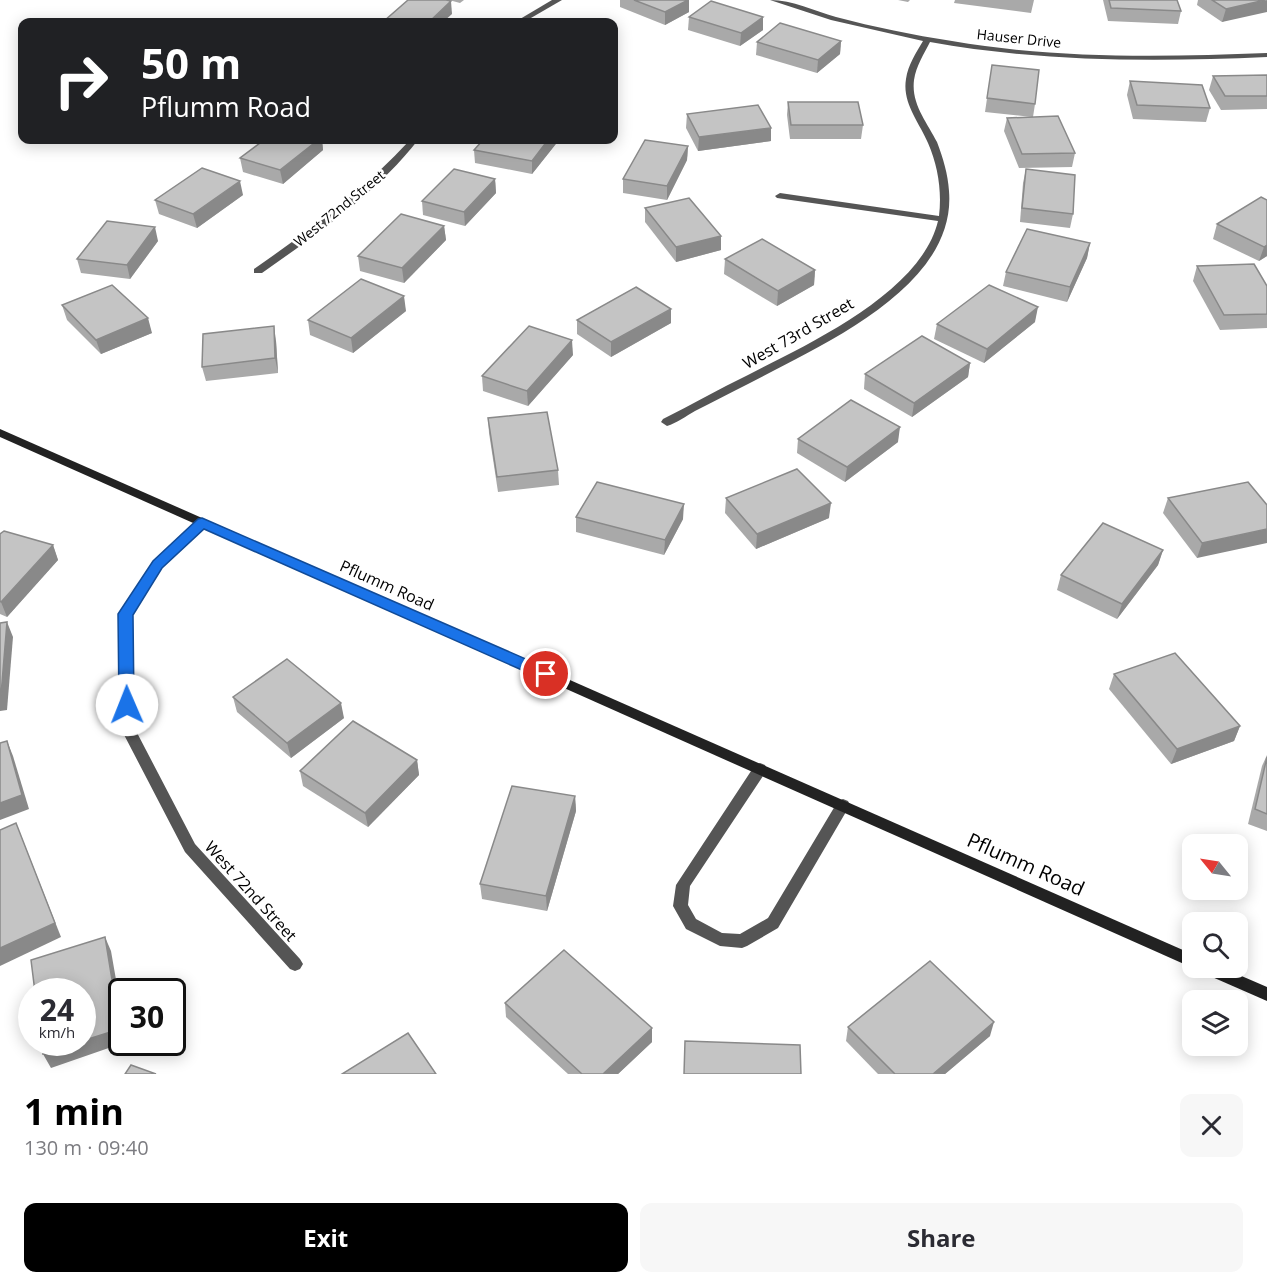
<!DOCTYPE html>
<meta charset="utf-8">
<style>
body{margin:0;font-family:"Open Sans",sans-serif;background:#f7f7f7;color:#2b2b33;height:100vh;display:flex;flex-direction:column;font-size:22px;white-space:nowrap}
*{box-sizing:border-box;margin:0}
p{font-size:20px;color:#7c7c81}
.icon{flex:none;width:33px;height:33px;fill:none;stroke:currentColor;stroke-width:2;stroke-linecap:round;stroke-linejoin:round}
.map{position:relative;height:1074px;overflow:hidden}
.panel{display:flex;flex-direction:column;background:#fff;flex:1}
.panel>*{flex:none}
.guide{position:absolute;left:18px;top:18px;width:600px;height:126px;border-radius:12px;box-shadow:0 3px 15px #0003;background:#202124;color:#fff;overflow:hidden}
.needle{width:39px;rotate:300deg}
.fabs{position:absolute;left:1182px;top:834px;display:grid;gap:12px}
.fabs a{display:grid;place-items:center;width:66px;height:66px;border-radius:12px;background:#fff;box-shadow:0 3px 15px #0003;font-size:30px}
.speed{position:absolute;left:18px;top:978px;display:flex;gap:12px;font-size:30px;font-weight:700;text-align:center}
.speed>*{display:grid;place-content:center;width:78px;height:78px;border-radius:50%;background:#fff;box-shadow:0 3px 15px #0003;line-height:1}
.speed small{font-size:15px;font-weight:400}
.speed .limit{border:3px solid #111;border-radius:9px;background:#fff;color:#111}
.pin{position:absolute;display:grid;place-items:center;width:51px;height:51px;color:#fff;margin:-26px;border:3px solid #fff;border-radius:50%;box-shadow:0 2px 6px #0007}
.me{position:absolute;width:66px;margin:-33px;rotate:359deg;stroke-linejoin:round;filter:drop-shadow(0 0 4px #0008)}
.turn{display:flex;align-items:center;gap:21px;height:126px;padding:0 24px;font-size:27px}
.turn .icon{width:78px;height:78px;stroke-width:2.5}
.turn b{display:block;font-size:42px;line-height:51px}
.round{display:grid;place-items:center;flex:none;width:63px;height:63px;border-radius:12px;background:#f7f7f7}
.head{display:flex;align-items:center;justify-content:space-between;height:102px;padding:0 24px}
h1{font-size:36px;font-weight:700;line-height:45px;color:#000}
.button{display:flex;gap:12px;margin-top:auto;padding:12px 24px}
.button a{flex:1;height:69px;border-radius:12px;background:#000;color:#fff;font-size:24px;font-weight:700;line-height:69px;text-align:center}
.button a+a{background:#f7f7f7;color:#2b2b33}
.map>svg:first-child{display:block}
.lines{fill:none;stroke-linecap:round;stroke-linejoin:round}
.street{fill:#555;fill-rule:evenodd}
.secondary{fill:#222;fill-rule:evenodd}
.wall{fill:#a9a9a9}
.shaded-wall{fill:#898989}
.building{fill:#c4c4c4;stroke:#898989;stroke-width:1.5}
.route{fill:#1a73e8;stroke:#114b97;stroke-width:1.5}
.labels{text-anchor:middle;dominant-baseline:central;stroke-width:5;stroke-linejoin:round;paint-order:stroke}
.far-street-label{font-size:14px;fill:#000;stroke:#fff}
.street-label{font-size:16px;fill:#000;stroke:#fff}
.near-street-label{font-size:20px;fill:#000;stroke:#fff}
</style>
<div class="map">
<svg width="1267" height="1074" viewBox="0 0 1267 1074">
<rect width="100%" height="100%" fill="#fff"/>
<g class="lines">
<g class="street">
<path d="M552,0H562L524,22H515Z"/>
<path d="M770,0C793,0 814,11 836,17C874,27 913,35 952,41C1056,59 1162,57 1267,53V57C1154,62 1041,62 930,42C924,54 916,66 914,80C911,104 927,122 937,142C943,158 948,174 949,191C957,288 819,346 748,384C730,393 713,402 695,411C686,416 677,423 667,426L661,422L663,419C691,405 719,389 748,375C808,344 921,293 938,221L777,198L775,196L780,193L939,216C942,191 938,166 928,143C919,122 902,103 906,79C908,65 916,53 923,41L831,20Z"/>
<path d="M410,140H418C376,194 317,234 262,273H254V269C310,230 364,190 410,140Z"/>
<path d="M203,519L209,523L207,526L161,568L131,614L134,727L195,844L300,959L303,964L300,969L295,971L290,969L185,852L120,727L119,614L153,562L199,520Z"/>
<path d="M760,763L765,765L767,769L765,773L690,886L688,905L696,919L722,933L740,934L768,918L838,801L843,799L848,801L850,805L778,928L747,946L742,948L720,946L686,929L673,906L676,885L755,765Z"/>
</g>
<g class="secondary">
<path d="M0,429L1192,954L1193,968L0,437Z"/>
<path d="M1200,968H1223L1267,987V1001L1203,973Z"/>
</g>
</g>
<g class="wall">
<path d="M449,0H464L460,3Z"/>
<path d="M620,0H689V12L665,25L620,7Z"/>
<path d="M898,0H910L908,2Z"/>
<path d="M955,0H1034L1031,13L954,3Z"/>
<path d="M1103,0H1177L1181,11L1178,24L1108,21Z"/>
<path d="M1198,0H1267L1222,22L1197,5Z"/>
<path d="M689,17L763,30L740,46L688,30Z"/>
<path d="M841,41L840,54L817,73L756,55L757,42Z"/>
<path d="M992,65L1035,104L1033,117L1075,153L1072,167L1019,168L1004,131L1007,118L1032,117L985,112Z"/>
<path d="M1267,75V109L1221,110L1209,90L1213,76Z"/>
<path d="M1130,81L1210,108L1206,122L1133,119L1127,95Z"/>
<path d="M788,102L863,125L861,139H790L787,115Z"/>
<path d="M687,114L771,141L698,151L686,128Z"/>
<path d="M264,140H322L323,150L283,184L243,172L240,158Z"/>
<path d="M483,140H559L532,174L475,163L474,150Z"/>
<path d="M688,146L687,160L667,200L623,193V179Z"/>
<path d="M1026,169L1073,214L1070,228L1020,222L1023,183Z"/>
<path d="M495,179L496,193L465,226L423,215L422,201Z"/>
<path d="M243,195L197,228L159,214L155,200Z"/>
<path d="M1267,200V256L1259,261L1213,239L1217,224Z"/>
<path d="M645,208L721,236V250L676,262L645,222Z"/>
<path d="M444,226L446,240L404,283L360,271L358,256Z"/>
<path d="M158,241L130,279L81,273L77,259Z"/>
<path d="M1090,243L1087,258L1067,302L1003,286L1006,272Z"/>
<path d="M725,259L815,270L814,285L777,306L724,274Z"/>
<path d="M1197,266L1267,286V328L1220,330L1193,281Z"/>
<path d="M62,305L152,333L101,354L67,320Z"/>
<path d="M406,311L353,353L310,335L308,320Z"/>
<path d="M577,320L671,323L611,357L577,334Z"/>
<path d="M1035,322L984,363L934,339L937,324Z"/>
<path d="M276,341L278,373L206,381L202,367Z"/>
<path d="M573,355L528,406L483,391L482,376Z"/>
<path d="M970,363L968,377L912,417L864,389L865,374Z"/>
<path d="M488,418L558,470L559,485L498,492L489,433Z"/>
<path d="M798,439L898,442L845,482L797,453Z"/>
<path d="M726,498L829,518L756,549L725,513Z"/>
<path d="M1168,498L1267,505L1197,558L1163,513Z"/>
<path d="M576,517L683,519L664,555L576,532Z"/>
<path d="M0,534L53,545L58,560L7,617L0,614Z"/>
<path d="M1163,550L1158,565L1117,619L1057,590L1061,575Z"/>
<path d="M1114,674L1240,726L1234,741L1171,764L1109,689Z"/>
<path d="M233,697L344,718L291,758L237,712Z"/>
<path d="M1267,755V831L1248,824L1262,766Z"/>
<path d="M417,760L419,775L368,827L303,786L300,771Z"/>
<path d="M575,796L576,811L547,911L482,899L480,884Z"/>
<path d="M505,1003L652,1028V1042L618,1074H568L506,1017Z"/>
<path d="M848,1027L990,1036L945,1074H878L846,1041Z"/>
</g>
<g class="shaded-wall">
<path d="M688,0H689V12L665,25V12Z"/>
<path d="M1267,0V12L1222,22L1226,9Z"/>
<path d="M451,1L452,14L443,22H429Z"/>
<path d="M763,17V30L740,46L741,33Z"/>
<path d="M841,41L840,54L817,73L818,60Z"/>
<path d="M771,128V141L698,151L699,137Z"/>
<path d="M318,140H322L323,150L283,184L280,170Z"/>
<path d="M548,140H559L532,174V161Z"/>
<path d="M688,146L687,160L667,200V186Z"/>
<path d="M495,179L496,193L465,226L464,212Z"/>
<path d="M240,181L243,195L197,228L193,214Z"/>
<path d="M444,226L446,240L404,283L402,268Z"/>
<path d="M155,227L158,241L130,279L127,265Z"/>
<path d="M721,236V250L676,262V247Z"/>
<path d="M1090,243L1087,258L1067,302L1070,287Z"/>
<path d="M1267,245V256L1259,261L1264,247Z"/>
<path d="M815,270L814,285L777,306L778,291Z"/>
<path d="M404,296L406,311L353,353L351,338Z"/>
<path d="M1038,307L1035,322L984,363L987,349Z"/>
<path d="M671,309V323L611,357V342Z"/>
<path d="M148,318L152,333L101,354L96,340Z"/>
<path d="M274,326L276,341L278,373L275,358Z"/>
<path d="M572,340L573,355L528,406L527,391Z"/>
<path d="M970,363L968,377L912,417L914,403Z"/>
<path d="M900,427L898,442L845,482L847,467Z"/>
<path d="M831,503L829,518L756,549L757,534Z"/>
<path d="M684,504L683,519L664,555L665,540Z"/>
<path d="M1267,529V543L1197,558L1202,543Z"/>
<path d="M53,545L58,560L7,617L1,602Z"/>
<path d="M1163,550L1158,565L1117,619L1122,604Z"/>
<path d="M7,622L13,637L7,710L0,711V695Z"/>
<path d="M341,703L344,718L291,758L287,743Z"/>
<path d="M1240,726L1234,741L1171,764L1177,749Z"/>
<path d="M7,741L13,756L29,809L0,820V803Z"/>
<path d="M417,760L419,775L368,827L365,813Z"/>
<path d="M575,796L576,811L547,911L546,896Z"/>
<path d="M16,823L61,937L0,966V948Z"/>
<path d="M105,937L111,951L122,1014V1042H126L51,1068L43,1054L78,1042H82Z"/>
<path d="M994,1022L990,1036L945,1074H933Z"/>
<path d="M652,1028V1042L618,1074H603Z"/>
</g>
<g class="building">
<path d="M408,0H446L451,1L429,22H390L384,21Z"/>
<path d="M634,0H688L665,12Z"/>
<path d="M1109,0H1177L1181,11L1111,8Z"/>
<path d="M1212,0H1265L1226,9Z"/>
<path d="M711,1L763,17L741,33L689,17Z"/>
<path d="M780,23L841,41L818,60L757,42Z"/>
<path d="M992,65L1039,70L1035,104L987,98Z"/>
<path d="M1267,75V96H1225L1213,76Z"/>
<path d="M1130,81L1202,85L1210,108L1137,105Z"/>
<path d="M788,102H858L863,125H791Z"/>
<path d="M758,105L771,128L699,137L687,114Z"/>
<path d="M1058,116L1075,153L1022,154L1007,118Z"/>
<path d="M264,140H318L280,170L240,158Z"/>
<path d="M483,140H548L532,161L474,150Z"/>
<path d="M645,140L688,146L667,186L623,179Z"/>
<path d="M202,168L240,181L193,214L155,200Z"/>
<path d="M454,169L495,179L464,212L422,201Z"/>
<path d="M1026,169L1075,175L1073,214L1022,208Z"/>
<path d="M1261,197L1267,200V245L1264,247L1217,224Z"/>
<path d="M689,198L721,236L676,247L645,208Z"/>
<path d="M401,214L444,226L402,268L358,256Z"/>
<path d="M107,221L155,227L127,265L77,259Z"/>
<path d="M1027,229L1090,243L1070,287L1006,272Z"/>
<path d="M762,239L815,270L778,291L725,259Z"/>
<path d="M1254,264L1267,286V314L1224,315L1197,266Z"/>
<path d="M361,279L404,296L351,338L308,320Z"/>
<path d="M112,285L148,318L96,340L62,305Z"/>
<path d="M989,285L1038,307L987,349L937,324Z"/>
<path d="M636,287L671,309L611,342L577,320Z"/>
<path d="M274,326L275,358L202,367L203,334Z"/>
<path d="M529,326L572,340L527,391L482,376Z"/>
<path d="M922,336L970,363L914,403L865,374Z"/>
<path d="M851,400L900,427L847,467L798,439Z"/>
<path d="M547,412L558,470L497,477L488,418Z"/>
<path d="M797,469L831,503L757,534L726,498Z"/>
<path d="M597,482L684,504L665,540L576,517Z"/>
<path d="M1248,482L1267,505V529L1202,543L1168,498Z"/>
<path d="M1103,523L1163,550L1122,604L1061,575Z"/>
<path d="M4,531L53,545L1,602L0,601V534Z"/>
<path d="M7,622L1,695H0V623Z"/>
<path d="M1175,653L1240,726L1177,749L1114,674Z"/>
<path d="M287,659L341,703L287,743L233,697Z"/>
<path d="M353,721L417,760L365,813L300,771Z"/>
<path d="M7,741L22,795L0,803V743Z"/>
<path d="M1267,757V814L1255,809Z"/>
<path d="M512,786L575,796L546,896L480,884Z"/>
<path d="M16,823L55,923L0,948V830Z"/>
<path d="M105,937L120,1029L82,1041V992H35L31,960Z"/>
<path d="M564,950L652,1028L603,1074H582L505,1003Z"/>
<path d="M930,961L994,1022L933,1074H895L848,1027Z"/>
<path d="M408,1033L436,1074H342Z"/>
<path d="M685,1041L800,1045L801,1074H684Z"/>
<path d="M42,1042H78L43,1054Z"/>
<path d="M131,1065L156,1074H125Z"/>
</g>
<path class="route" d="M202,518L551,670L553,674L551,678H540L204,529L162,568L133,615L134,705L132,709H121L119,705L118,614L153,561L198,519Z"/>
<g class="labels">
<g class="far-street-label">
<text transform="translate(1019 38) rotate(6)">Hauser Drive</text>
<text transform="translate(339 208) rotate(-39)">West 72nd Street</text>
</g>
<g class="street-label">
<text transform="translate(798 333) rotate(-30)">West 73rd Street</text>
<text transform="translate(387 585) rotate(24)">Pflumm Road</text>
<text transform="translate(251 891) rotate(48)">West 72nd Street</text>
</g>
<g class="near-street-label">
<text transform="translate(1026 864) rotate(24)">Pflumm Road</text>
</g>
</g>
</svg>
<div class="fabs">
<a><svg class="needle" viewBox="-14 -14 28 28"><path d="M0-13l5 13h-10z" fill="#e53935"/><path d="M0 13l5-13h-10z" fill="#7c7c81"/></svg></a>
<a><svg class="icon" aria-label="search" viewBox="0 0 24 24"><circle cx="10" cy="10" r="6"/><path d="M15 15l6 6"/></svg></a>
<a><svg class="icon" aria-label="layers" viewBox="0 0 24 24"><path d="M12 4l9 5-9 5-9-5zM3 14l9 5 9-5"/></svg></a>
</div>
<div class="speed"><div>24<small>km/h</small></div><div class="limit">30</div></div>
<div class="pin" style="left:546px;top:674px;background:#d93025"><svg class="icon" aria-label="arrive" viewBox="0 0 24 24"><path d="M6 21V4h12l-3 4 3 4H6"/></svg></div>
<svg class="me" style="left:127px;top:705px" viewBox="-20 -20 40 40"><circle r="19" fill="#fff"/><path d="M0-13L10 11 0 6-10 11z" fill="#1a73e8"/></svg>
<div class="guide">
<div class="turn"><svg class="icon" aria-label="right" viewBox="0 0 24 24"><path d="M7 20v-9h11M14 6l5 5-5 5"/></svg><div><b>50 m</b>Pflumm Road</div></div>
</div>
</div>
<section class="panel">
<div class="head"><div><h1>1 min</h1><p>130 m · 09:40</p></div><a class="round"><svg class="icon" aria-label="close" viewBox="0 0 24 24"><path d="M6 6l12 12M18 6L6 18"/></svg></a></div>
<div class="button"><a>Exit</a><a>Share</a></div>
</section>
